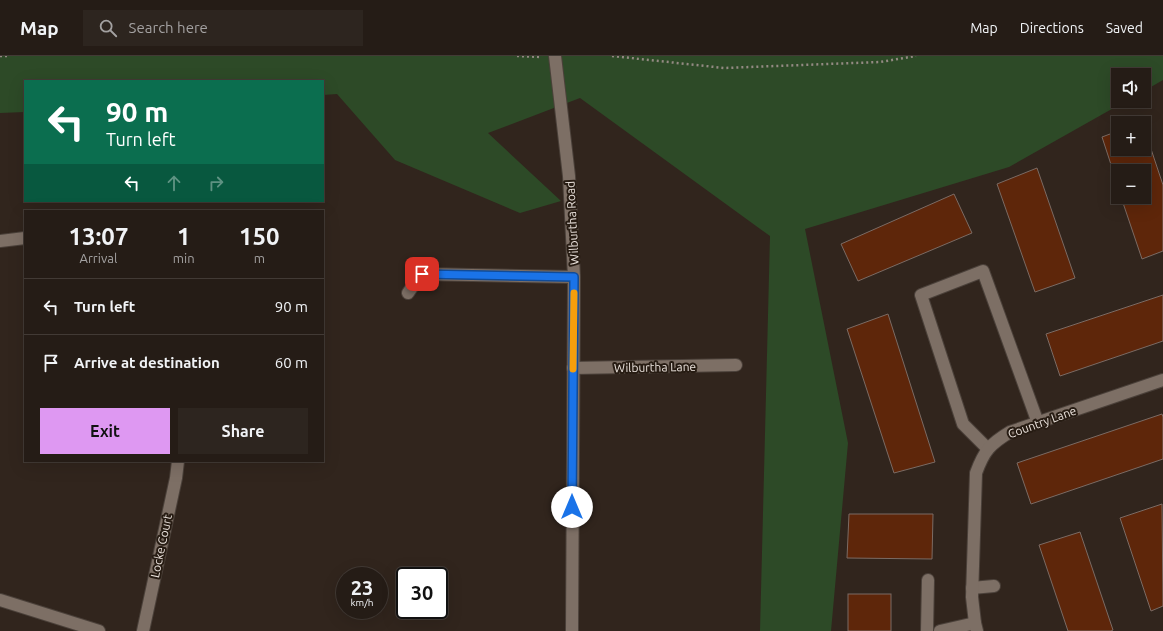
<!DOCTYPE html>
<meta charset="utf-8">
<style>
body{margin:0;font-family:Ubuntu,sans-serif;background:#2d251f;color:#f1f3f6;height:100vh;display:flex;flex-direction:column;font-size:15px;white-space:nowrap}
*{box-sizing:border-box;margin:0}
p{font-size:13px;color:#a3a1a1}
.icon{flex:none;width:22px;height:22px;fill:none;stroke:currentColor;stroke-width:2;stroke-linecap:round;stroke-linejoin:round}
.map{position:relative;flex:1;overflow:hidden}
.drawer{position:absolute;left:24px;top:154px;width:300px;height:252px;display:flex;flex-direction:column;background:#251c16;border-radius:0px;box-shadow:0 4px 16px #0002,0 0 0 1px #423a35}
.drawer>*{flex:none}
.banner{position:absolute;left:24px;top:24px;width:300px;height:122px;border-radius:0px;box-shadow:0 4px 16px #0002,0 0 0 1px #423a35;background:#0b6e4f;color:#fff;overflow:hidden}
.buttons{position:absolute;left:1111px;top:12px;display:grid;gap:8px}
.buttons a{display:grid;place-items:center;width:40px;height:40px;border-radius:0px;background:#251c16;box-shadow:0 4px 16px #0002,0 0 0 1px #423a35;font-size:20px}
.speed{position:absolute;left:336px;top:511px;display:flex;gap:8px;font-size:20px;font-weight:700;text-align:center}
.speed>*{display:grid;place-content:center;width:52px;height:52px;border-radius:50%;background:#251c16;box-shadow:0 4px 16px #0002,0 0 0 1px #423a35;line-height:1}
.speed small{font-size:10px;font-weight:400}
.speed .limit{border:2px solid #111;border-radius:6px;background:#fff;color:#111}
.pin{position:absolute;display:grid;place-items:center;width:34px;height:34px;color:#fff;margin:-17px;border-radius:8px;box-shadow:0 2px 6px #0006}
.me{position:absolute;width:44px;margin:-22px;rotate:0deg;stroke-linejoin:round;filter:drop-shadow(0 0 3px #0008)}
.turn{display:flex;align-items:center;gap:14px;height:84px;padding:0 16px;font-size:18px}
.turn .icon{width:52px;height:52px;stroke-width:2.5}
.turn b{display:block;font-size:28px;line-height:34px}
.lanes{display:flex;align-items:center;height:38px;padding:0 16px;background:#0003;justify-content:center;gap:20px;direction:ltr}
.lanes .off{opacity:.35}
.eta{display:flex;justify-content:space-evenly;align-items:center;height:68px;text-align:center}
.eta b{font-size:24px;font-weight:600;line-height:28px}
.primary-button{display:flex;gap:8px;margin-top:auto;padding:8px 16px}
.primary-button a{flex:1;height:46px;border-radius:0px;background:#de98f2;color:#111;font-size:16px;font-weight:600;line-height:46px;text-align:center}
.primary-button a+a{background:#2d251f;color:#f1f3f6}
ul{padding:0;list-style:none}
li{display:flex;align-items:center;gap:12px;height:56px;padding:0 16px;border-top:1px solid #423a35}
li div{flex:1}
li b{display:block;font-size:15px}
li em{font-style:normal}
header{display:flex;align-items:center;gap:24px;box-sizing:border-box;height:56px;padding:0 20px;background:#251c16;border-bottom:1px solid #423a35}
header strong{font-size:19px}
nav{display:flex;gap:22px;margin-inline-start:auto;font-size:14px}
.search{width:280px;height:36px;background:#2d251f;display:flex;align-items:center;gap:10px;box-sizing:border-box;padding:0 14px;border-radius:0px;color:#a3a1a1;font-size:15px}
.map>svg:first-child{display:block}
.green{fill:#2d4a27}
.building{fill:#5e260a;stroke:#7b6b64}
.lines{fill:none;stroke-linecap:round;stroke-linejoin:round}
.minor-casing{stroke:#4b413a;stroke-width:14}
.path{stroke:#948a83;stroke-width:2.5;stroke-dasharray:2 3;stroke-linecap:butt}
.minor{stroke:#7d6f65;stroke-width:12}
.route-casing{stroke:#114b97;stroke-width:10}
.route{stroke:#1a73e8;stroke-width:7}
.slow{stroke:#f59e0b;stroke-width:7}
.labels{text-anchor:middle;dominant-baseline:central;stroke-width:4;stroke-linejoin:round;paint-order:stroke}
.street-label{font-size:12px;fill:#ebe3dd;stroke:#271c13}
</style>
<header>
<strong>Map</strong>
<div class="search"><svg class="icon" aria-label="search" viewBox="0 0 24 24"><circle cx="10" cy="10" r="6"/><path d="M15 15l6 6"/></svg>Search here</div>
<nav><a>Map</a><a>Directions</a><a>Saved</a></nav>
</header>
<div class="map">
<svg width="1163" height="575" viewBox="0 0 1163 575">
<rect width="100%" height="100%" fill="#31251d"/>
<path class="green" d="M0,0H1163V24L1144,35V19H1118V45H1126L1009,111L805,173L848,387L831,575H760L770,180L580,42L488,77L561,145L520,157L395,104L337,38L323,39V25H25V56L0,57Z"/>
<g class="building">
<path d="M1144,72L1163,129V195L1142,203L1121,141H1144V115H1118V130L1102,81L1118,75V93H1144Z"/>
<path d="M1037,112L1075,222L1035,236L997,128Z"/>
<path d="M954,138L972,177L858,225L841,188Z"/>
<path d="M1163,239V285L1060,320L1046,278Z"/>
<path d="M888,258L935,406L894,417L847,273Z"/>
<path d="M1162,358L1163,361V403L1031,448L1017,407Z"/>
<path d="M1162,448L1163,550L1151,555L1120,462Z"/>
<path d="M849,458H933L932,503L847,502Z"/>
<path d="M1080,476L1113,574L1111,575H1068L1039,489Z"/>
<rect x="848" y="538" width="43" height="37"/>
</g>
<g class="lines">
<defs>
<g id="minor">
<path d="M555,0L569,120L574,221L572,575"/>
<path d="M0,185L25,182"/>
<path d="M408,237L421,218L574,221"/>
<path d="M573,312L736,309"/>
<path d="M988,393L963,368L921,239L983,215L1038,367"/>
<path d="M972,532L994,530"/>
<path d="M0,544L99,575"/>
<path d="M143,575L176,422L178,405"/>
<path d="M927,575L928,524"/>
<path d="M940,575L975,567"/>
<path d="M977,575L975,567L972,541L976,417C984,395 990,388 1010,376L1163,324"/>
</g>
</defs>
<use href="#minor" class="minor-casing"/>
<g class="path">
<path d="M0,0H8"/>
<path d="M517,0L542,1"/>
<path d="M612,0L724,12L880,6L916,0"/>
</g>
<use href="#minor" class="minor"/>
</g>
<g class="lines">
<defs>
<path id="route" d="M422,218L574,221L572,451"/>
</defs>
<use href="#route" class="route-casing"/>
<use href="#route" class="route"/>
<path class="slow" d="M573,313L574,237"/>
</g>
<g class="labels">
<g class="street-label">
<text transform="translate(572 167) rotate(-93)">Wilburtha Road</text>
<text transform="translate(655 311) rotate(-1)">Wilburtha Lane</text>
<text transform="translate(1042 366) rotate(-20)">Country Lane</text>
<text transform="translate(161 490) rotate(-78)">Locke Court</text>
</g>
</g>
</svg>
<div class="buttons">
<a><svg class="icon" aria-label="sound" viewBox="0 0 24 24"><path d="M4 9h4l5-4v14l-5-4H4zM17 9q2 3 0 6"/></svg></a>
<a>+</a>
<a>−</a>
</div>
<div class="speed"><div>23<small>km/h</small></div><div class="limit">30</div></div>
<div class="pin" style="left:422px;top:218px;background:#d93025"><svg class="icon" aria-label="arrive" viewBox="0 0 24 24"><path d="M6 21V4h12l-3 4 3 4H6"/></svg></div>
<svg class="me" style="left:572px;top:451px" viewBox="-20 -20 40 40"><circle r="19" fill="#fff"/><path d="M0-13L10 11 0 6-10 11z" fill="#1a73e8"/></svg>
<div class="banner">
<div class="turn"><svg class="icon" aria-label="left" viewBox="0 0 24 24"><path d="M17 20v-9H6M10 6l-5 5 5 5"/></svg><div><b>90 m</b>Turn left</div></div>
<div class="lanes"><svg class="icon" aria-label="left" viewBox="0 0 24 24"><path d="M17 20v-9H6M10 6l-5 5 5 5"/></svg><svg class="icon off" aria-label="ahead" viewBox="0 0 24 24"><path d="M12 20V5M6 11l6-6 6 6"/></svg><svg class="icon off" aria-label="right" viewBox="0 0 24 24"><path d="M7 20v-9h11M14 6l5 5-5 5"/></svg></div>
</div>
<section class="drawer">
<div class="eta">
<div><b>13:07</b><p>Arrival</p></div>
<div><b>1</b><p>min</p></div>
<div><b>150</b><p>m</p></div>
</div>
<ul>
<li><svg class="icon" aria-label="left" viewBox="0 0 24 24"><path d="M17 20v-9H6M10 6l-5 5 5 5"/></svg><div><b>Turn left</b></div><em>90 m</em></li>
<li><svg class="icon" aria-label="arrive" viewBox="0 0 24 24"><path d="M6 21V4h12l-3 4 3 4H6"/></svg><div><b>Arrive at destination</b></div><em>60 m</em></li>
</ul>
<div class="primary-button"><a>Exit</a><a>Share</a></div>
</section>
</div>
